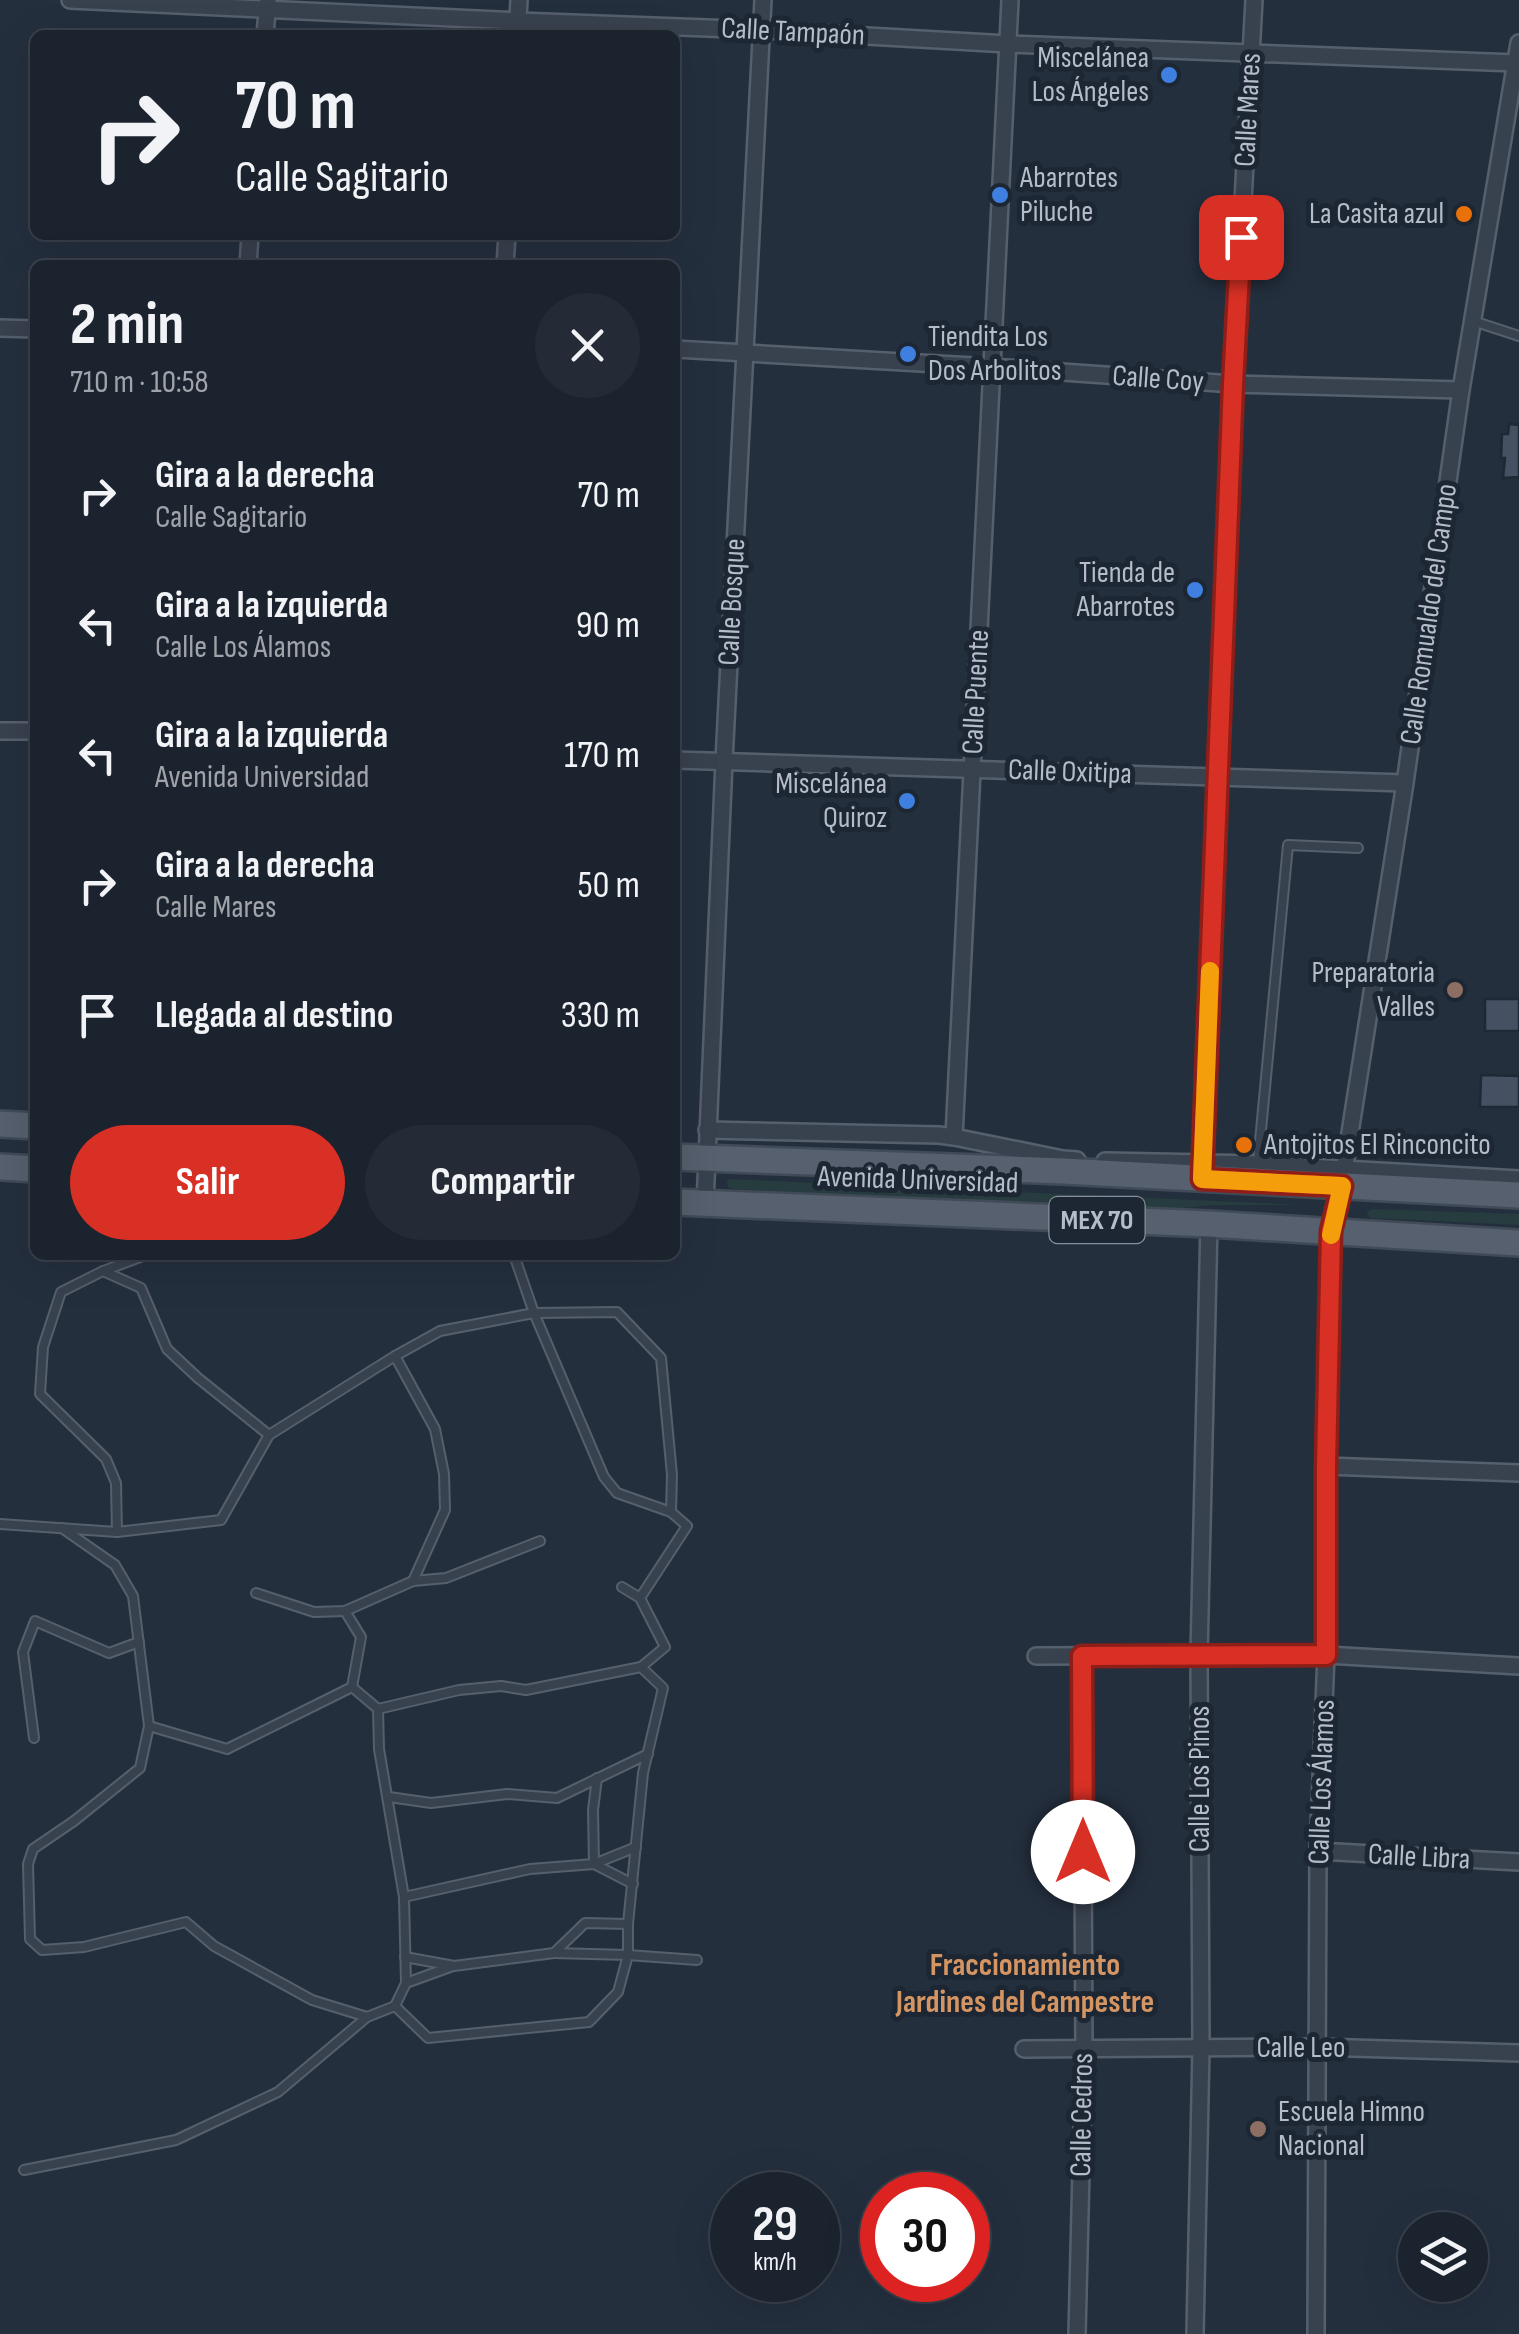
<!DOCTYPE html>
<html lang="es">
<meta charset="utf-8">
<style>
body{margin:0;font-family:"Sofia Sans Condensed",sans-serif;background:#242b36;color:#f1f3f6;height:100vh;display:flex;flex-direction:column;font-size:38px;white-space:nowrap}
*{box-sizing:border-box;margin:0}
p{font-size:32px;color:#a0a4aa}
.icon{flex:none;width:55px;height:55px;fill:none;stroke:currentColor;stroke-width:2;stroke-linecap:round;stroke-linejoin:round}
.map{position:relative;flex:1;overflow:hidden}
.drawer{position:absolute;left:30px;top:260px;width:650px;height:1000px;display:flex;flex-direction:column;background:#1b232e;border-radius:15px;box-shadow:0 10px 40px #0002,0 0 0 2px #39404a}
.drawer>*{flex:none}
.banner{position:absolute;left:30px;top:30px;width:650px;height:210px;border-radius:15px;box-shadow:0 10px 40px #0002,0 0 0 2px #39404a;background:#1b232e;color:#f1f3f6;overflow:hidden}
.controls{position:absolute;left:1398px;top:2212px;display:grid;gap:20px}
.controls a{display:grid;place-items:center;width:90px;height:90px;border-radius:50%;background:#1b232e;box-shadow:0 10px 40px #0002,0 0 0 2px #39404a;font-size:50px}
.speed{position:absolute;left:710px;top:2172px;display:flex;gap:20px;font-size:50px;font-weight:700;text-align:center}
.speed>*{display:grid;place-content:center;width:130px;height:130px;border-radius:50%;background:#1b232e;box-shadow:0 10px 40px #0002,0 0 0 2px #39404a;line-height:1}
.speed small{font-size:25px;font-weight:400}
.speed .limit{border:15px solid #d22;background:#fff;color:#111}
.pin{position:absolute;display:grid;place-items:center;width:85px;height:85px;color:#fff;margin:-42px;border-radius:20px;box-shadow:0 5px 15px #0006}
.me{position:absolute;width:110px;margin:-55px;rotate:0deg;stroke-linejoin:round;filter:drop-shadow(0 0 8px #0008)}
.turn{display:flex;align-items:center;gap:35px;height:210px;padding:0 40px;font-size:45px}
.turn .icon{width:130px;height:130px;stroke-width:2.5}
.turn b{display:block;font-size:70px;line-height:85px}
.round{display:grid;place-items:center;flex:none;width:105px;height:105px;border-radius:52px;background:#242b36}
.head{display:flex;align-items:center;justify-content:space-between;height:170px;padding:0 40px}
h1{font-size:60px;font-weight:700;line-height:75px}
.cta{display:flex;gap:20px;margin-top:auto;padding:20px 40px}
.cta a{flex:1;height:115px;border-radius:60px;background:#d93025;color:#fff;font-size:40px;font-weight:700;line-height:115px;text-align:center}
.cta a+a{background:#242b36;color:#f1f3f6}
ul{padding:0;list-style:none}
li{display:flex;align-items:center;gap:30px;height:130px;padding:0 40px}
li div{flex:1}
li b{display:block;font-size:38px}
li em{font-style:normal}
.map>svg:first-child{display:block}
.green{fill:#263c3f}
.building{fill:#455162;stroke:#1f2835;stroke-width:2.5}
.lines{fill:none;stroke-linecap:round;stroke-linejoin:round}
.lane-casing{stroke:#565f6c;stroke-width:12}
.street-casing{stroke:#565f6c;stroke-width:20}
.primary-casing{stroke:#414a57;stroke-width:30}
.lane{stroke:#38414e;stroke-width:8}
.street{stroke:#38414e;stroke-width:15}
.primary{stroke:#56606e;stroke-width:25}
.route-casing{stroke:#8d1f18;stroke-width:25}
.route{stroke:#d93025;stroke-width:18}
.slow{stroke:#f59e0b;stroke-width:18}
.shop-dot{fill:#3f7fe0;stroke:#1d2633;stroke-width:4}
.food-dot{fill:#e8710a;stroke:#1d2633;stroke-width:4}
.education-dot{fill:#8d6e63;stroke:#1d2633;stroke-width:4}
.labels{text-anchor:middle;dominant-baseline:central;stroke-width:10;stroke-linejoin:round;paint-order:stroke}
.shield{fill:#1d2633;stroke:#878f9c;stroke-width:2.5}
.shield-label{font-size:28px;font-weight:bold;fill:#b4bcc9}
.street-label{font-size:30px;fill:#b4bcc9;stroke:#1d2633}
.poi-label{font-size:30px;fill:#b4bcc9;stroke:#1d2633;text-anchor:end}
.neighbourhood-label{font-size:32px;font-weight:bold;fill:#d59563;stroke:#1d2633}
</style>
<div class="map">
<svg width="1519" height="2334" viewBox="0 0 1519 2334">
<rect width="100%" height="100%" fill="#242f3e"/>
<g class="green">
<path d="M729,1179L1303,1205H1304H1214L1163,1210L732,1189L728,1187L727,1181Z"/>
<path d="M1372,1209L1519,1214V1225L1371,1218L1366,1213Z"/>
</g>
<g class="building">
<path d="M1509,424L1519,425V477L1503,478L1505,458H1501L1502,434H1508Z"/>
<rect x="1485" y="999" width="34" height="32"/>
<path d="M1481,1075L1519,1076V1107H1480Z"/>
</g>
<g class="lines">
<defs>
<g id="lane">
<path d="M1473,321L1519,336"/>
<path d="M1258,1162L1288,845L1358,848"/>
<path d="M514,1255L534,1313L604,1477L617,1493L671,1512"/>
<path d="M103,1271L146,1255"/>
<path d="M395,1356L435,1429L444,1474L445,1510L413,1581"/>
<path d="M0,1524L117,1532L221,1520L269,1435L395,1356L440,1331L534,1313L617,1312L661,1358L672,1475L671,1512L687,1526L640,1598"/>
<path d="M62,1528L115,1565L133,1596L149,1726L227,1749L352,1687L378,1709L379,1749L404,1897L406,1983L395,2006L367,2017L312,2000L214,1946L186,1922L84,1947L42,1950L30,1939L28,1864L33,1849L74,1821L140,1768L149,1726"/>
<path d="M117,1532L116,1483L106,1459L40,1394L43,1347L61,1292L103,1271L141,1288L167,1349L198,1378L269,1435"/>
<path d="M256,1593L314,1612L345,1611L413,1581L446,1578L540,1541"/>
<path d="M345,1611L361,1637L352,1687"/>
<path d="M378,1709L459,1690L501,1686L526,1690L641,1667"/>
<path d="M34,1738L23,1652L35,1621L109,1653L139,1642"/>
<path d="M597,1778L593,1810L594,1864L633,1884"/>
<path d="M389,1797L431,1803L507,1794L557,1798L648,1754"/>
<path d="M404,1897L530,1869L594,1864L636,1847"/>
<path d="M554,1953L628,1955L697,1960"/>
<path d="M405,1957L454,1966L554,1953L585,1923L628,1924"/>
<path d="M406,1983L453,1966"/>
<path d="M395,2006L428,2038L589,2022L618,1992L628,1955V1924L643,1773L663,1688L641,1667L665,1647L640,1598L622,1587"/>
<path d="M24,2170L176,2140L278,2092L367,2017"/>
</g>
<g id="street">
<path d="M70,0L518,21L761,30L1008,44L1516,63"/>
<path d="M265,35L268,0"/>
<path d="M517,35L519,0"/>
<path d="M248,265L250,235"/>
<path d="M505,265L507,235"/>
<path d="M0,328L35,329"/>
<path d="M675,349L991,367L1233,384L1461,390"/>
<path d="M0,731H35"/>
<path d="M675,760L1405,783"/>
<path d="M707,1130L939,1135L954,1137L1010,0"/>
<path d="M954,1137L1063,1159L1077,1160"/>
<path d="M1105,1161L1258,1164L1519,1179"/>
<path d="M1202,1179L1233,384L1254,0"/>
<path d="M705,1204L724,761L763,0"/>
<path d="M1326,1466L1519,1473"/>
<path d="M1036,1656L1326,1655L1519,1666"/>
<path d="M1318,1851L1519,1862"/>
<path d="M1024,2049L1319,2047L1519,2053"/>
<path d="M1077,2334L1084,2048L1082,1656"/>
<path d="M1195,2334L1201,2048L1199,1655L1209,1224"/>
<path d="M1316,2334L1318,1851L1326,1655V1466L1331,1231L1344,1171L1405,783L1461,390L1519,43"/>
</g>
<g id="primary">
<path d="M0,1124L35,1126"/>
<path d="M675,1157L1063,1171L1519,1195"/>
<path d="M0,1167L35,1169"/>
<path d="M675,1202L1209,1224L1519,1243"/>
</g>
</defs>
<use href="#lane" class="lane-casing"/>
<use href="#street" class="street-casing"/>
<use href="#primary" class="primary-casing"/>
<use href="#lane" class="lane"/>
<use href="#street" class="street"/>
<use href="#primary" class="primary"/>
</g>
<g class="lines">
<defs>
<path id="route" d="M1083,1852L1082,1656L1326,1655V1466L1331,1231L1342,1186L1202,1179L1233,384L1241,237"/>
</defs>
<use href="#route" class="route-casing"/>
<use href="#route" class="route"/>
<path class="slow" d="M1210,971L1202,1179L1342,1186L1331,1235"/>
</g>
<g class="shop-dot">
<circle cx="1169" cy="75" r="10"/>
<circle cx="1000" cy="195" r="10"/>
<circle cx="908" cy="354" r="10"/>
<circle cx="1195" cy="590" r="10"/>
<circle cx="907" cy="801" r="10"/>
</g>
<g class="food-dot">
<circle cx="1464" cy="214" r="10"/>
<circle cx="1244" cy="1145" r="10"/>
</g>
<g class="education-dot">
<circle cx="1455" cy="990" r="10"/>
<circle cx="1258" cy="2129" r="10"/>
</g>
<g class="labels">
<rect class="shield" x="1049.5" y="1197" width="95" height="46" rx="8"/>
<g class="shield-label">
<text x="1097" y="1220">MEX 70</text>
</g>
<g class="street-label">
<text transform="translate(793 32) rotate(3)">Calle Tampaón</text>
<text transform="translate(1248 110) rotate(-87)">Calle Mares</text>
<text transform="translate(1158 379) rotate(4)">Calle Coy</text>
<text transform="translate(732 602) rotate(-87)">Calle Bosque</text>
<text transform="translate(1429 614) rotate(-82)">Calle Romualdo del Campo</text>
<text transform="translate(976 692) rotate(-87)">Calle Puente</text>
<text transform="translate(1070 772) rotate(2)">Calle Oxitipa</text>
<text transform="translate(918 1180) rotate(2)">Avenida Universidad</text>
<text transform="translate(1200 1779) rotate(-90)">Calle Los Pinos</text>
<text transform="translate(1322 1782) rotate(-88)">Calle Los Álamos</text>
<text transform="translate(1419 1857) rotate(3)">Calle Libra</text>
<text x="1301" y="2048">Calle Leo</text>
<text transform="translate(1082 2115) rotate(-89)">Calle Cedros</text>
</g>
<g class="poi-label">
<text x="1149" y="58">Miscelánea<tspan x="1149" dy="34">Los Ángeles</tspan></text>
<text x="1020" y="178" text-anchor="start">Abarrotes<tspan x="1020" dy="34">Piluche</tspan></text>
<text x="1444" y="214">La Casita azul</text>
<text x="928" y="337" text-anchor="start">Tiendita Los<tspan x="928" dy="34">Dos Arbolitos</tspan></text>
<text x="1175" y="573">Tienda de<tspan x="1175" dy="34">Abarrotes</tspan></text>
<text x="887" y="784">Miscelánea<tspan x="887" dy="34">Quiroz</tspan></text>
<text x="1435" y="973">Preparatoria<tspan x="1435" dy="34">Valles</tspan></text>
<text x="1264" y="1145" text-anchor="start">Antojitos El Rinconcito</text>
<text x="1278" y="2112" text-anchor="start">Escuela Himno<tspan x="1278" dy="34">Nacional</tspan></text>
</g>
<g class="neighbourhood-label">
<text x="1025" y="1965">Fraccionamiento<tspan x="1025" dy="37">Jardines del Campestre</tspan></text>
</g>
</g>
</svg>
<div class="controls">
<a><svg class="icon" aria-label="layers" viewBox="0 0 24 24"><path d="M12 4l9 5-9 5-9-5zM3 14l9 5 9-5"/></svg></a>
</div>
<div class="speed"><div>29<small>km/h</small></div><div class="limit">30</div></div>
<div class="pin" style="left:1241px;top:237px;background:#d93025"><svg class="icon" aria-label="arrive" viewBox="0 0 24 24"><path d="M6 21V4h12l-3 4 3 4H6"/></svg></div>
<svg class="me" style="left:1083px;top:1852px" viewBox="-20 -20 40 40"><circle r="19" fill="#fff"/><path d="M0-13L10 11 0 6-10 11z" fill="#d93025"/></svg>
<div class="banner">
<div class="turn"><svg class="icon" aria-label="right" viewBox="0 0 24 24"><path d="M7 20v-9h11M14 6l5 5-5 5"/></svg><div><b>70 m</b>Calle Sagitario</div></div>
</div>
<section class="drawer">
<div class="head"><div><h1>2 min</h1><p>710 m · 10:58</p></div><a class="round"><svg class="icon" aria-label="close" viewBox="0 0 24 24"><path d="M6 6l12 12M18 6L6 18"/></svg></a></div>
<ul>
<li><svg class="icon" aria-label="right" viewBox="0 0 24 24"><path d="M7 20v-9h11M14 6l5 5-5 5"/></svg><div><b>Gira a la derecha</b><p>Calle Sagitario</p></div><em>70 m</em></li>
<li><svg class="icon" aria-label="left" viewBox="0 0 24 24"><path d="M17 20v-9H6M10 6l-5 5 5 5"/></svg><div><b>Gira a la izquierda</b><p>Calle Los Álamos</p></div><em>90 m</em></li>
<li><svg class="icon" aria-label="left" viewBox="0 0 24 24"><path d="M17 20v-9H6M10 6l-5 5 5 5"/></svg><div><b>Gira a la izquierda</b><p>Avenida Universidad</p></div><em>170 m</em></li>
<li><svg class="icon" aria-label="right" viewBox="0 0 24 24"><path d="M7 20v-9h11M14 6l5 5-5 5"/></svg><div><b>Gira a la derecha</b><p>Calle Mares</p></div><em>50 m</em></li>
<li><svg class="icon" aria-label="arrive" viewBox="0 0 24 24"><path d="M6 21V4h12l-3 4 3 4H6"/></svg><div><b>Llegada al destino</b></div><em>330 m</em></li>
</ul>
<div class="cta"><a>Salir</a><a>Compartir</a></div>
</section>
</div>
